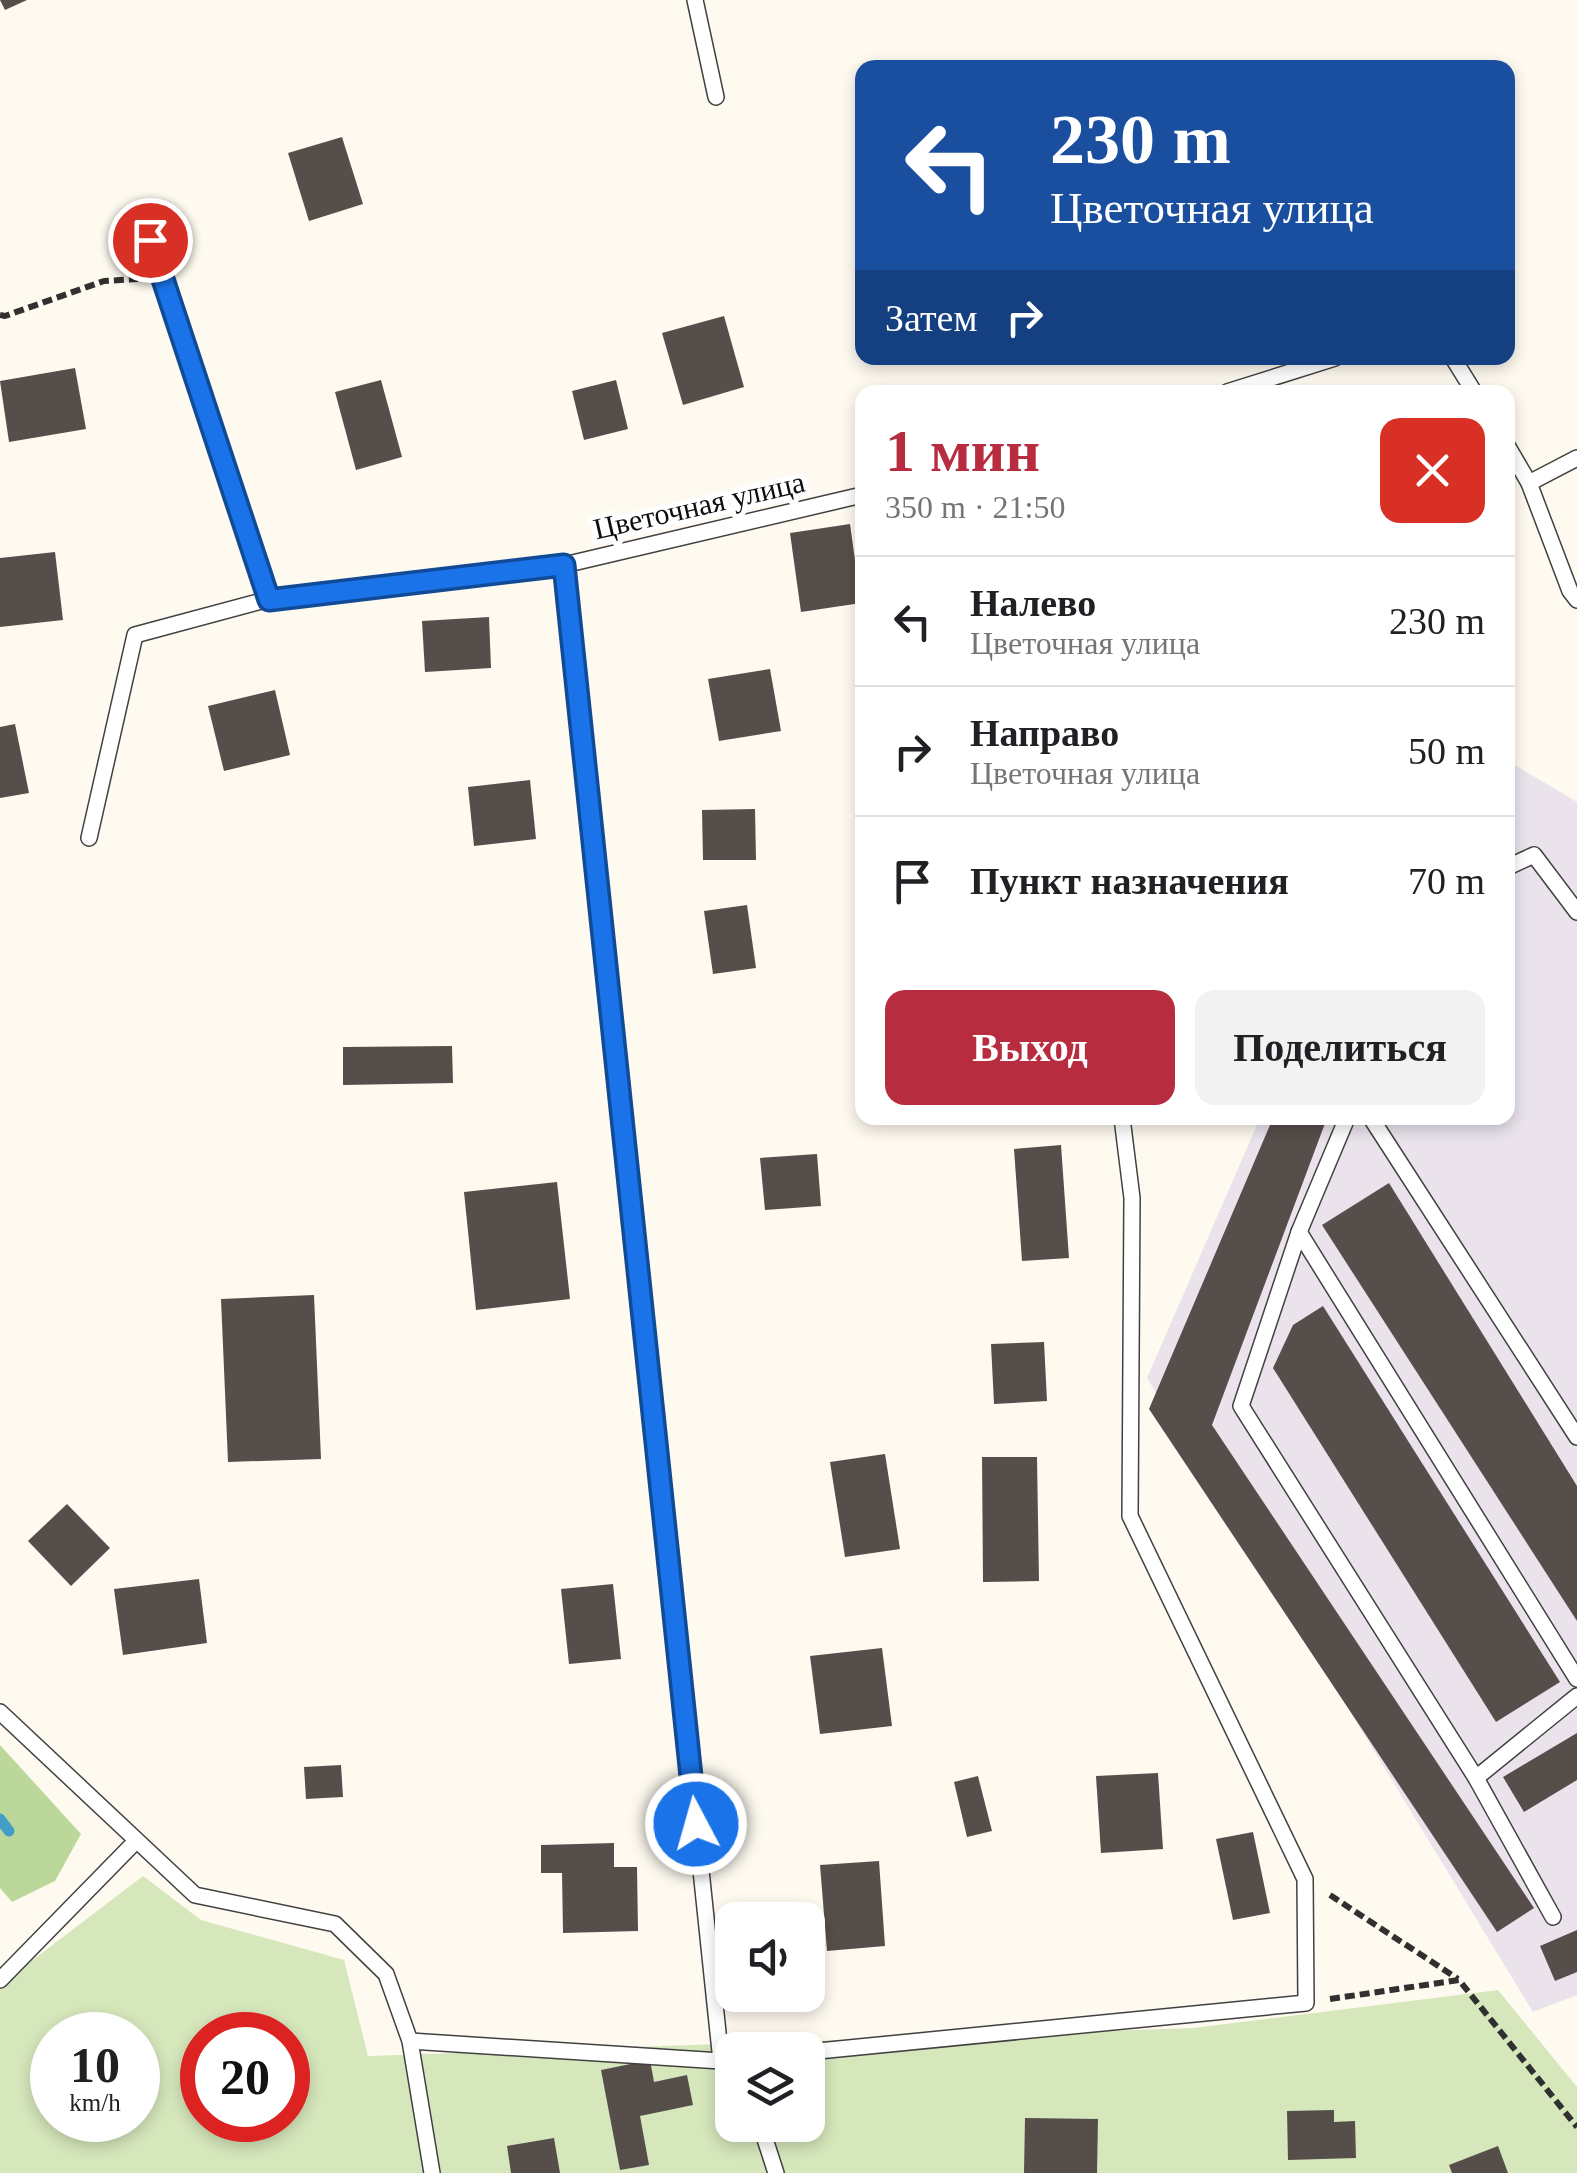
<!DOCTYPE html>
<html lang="ru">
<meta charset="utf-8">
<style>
body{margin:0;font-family:"Times New Roman",serif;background:#f2f2f2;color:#202124;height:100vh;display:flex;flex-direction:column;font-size:38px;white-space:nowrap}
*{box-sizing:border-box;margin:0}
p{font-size:32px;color:#757577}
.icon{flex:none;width:55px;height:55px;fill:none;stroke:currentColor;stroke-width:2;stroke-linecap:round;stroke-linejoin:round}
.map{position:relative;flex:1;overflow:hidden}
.details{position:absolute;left:855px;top:385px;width:660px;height:740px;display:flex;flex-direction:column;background:#fff;border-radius:20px;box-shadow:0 5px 15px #0003}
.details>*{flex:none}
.guide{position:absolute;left:855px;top:60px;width:660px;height:305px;border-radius:20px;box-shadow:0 5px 15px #0003;background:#1a4fa0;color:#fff;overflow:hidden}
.controls{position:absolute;left:715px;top:1902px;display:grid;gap:20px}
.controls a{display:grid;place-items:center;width:110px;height:110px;border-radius:20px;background:#fff;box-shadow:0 5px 15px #0003;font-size:50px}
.speed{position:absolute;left:30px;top:2012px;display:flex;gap:20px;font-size:50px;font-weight:700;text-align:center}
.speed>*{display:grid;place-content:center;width:130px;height:130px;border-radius:50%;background:#fff;box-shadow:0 5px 15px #0003;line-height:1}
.speed small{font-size:25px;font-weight:400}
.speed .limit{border:15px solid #d22;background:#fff;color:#111}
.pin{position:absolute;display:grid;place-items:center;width:85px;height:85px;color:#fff;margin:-42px;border:5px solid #fff;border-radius:50%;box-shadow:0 2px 10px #0007}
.me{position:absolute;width:110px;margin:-55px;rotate:354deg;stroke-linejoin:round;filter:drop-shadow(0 0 8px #0008)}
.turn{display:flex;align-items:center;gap:35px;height:210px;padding:0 30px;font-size:45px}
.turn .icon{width:130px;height:130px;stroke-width:2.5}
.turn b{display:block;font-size:70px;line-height:85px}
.then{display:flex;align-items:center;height:95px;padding:0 30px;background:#0003;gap:20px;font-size:38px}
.round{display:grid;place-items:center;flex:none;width:105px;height:105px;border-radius:20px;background:#f2f2f2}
.head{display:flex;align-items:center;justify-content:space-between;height:170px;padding:0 30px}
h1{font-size:60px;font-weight:800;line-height:75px;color:#b82c40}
.cta{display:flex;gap:20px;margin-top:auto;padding:20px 30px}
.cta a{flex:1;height:115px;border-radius:20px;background:#b82c40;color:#fff;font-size:40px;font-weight:800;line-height:115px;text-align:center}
.cta a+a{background:#f2f2f2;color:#202124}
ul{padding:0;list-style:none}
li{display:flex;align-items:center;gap:30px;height:130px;padding:0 30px;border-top:2px solid #e0e0e0}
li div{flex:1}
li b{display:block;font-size:38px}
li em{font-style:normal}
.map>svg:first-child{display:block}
.industrial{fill:#eae3ec}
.green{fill:#d6e7bb;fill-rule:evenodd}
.forest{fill:#bcd79a}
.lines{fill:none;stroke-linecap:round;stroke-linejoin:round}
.stream{stroke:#419ec7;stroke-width:11}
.building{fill:#564e4b}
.lane-casing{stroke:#414141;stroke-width:18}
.path{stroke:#303030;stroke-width:6;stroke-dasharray:10 5;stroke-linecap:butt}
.lane{stroke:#fff;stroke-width:15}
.route-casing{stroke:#114b97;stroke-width:25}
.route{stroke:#1a73e8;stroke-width:18}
.labels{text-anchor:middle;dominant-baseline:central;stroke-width:10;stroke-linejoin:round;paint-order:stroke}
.street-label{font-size:30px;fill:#0e0e0e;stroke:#fff}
</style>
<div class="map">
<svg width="1577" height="2173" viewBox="0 0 1577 2173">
<rect width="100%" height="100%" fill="#fefaf0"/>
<path class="industrial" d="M1508,761L1577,802V1995L1533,2012L1147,1378L1260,1118H1508Z"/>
<path class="green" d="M143,1876L201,1920L344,1960L368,2056L1193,2028L1498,1990L1577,2087V2173H0V1985ZM52,2035H138V2120H52ZM202,2035H288V2120H202ZM732,2050H808V2125H732Z"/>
<path class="forest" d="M0,1745L81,1834L55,1881L12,1902L0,1888Z"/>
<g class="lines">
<path class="stream" d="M0,1819L9,1831"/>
</g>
<g class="building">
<path d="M0,0H27L5,10Z"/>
<path d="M342,137L363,204L309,221L288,153Z"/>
<path d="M724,316L744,387L683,405L662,333Z"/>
<path d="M75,368L86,429L9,442L0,381Z"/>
<path d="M381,380L402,457L356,470L335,392Z"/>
<path d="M616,380L628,429L584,440L572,391Z"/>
<path d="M850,524L861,603L801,612L790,533Z"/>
<path d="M55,552L63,620L0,627V558Z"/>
<path d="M489,617L491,668L425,672L422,621Z"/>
<path d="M770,669L781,731L719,741L708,679Z"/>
<path d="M275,690L290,755L224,771L208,706Z"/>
<path d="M15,724L29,793L0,798V727Z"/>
<path d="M530,780L536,839L474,846L468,787Z"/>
<path d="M755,809L756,860H703L702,810Z"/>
<path d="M747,905L756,968L713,974L704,911Z"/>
<path d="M452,1046L453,1083L343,1085V1047Z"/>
<path d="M1273,1118H1327L1212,1425L1534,1908L1497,1932L1149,1409Z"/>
<path d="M1061,1145L1069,1258L1022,1261L1014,1149Z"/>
<path d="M817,1154L821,1206L765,1210L760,1158Z"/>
<path d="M557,1182L570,1299L476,1310L464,1192Z"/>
<path d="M1389,1183L1577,1486V1621L1322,1225Z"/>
<path d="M314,1295L321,1459L228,1462L221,1299Z"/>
<path d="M1323,1306L1560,1682L1496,1722L1273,1368L1293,1325Z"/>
<path d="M1044,1342L1047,1401L994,1404L991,1344Z"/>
<path d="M885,1454L900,1549L845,1557L830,1462Z"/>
<path d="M982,1457H1037L1039,1581L983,1582Z"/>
<path d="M67,1504L110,1548L71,1586L28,1541Z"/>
<path d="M199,1579L207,1643L123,1655L114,1589Z"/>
<path d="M613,1584L621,1659L569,1664L561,1589Z"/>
<path d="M882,1648L892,1726L820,1734L810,1656Z"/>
<path d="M1577,1733V1780L1524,1812L1503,1777Z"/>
<path d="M341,1765L343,1797L306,1799L304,1767Z"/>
<path d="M1158,1773L1163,1849L1101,1853L1096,1776Z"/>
<path d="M978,1776L992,1831L967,1837L954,1782Z"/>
<path d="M1253,1832L1270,1913L1233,1920L1216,1839Z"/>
<path d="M614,1843V1867H637L638,1931L563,1933L562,1873H541V1845Z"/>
<path d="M879,1861L885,1946L827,1951L820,1865Z"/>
<path d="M1577,1930V1972L1555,1981L1540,1946Z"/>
<path d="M650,2060L654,2082L687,2075L693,2105L640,2116L649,2165L620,2170L601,2070Z"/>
<path d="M1334,2110V2122L1355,2121L1356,2158L1288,2160L1287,2111Z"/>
<path d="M1025,2118L1098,2119L1097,2173H1024Z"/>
<path d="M554,2138L560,2173H511L507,2146Z"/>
<path d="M1498,2146L1508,2173H1452L1449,2165Z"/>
</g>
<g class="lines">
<defs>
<g id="lane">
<path d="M695,0L716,97"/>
<path d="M149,240L269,599L564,565L862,495"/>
<path d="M1453,358L1474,392"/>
<path d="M1227,392L1335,358"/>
<path d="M1508,447L1529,483L1577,458"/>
<path d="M1529,483L1570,591L1577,600"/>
<path d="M564,565L721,2061L732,2081"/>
<path d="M89,838L135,635L269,599"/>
<path d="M1508,867L1534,855L1577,912"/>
<path d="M1347,1118L1299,1232L1241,1406L1476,1778L1553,1917"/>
<path d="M1371,1118L1577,1437"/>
<path d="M1299,1232L1577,1679"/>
<path d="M0,1712L195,1895L335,1924L386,1974L410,2041L432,2173"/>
<path d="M1476,1778L1577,1696"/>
<path d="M0,1980L136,1841"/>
<path d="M410,2041L721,2061L732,2060"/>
<path d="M808,2052L1306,2003L1305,1879L1130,1516L1132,1198L1122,1118"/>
<path d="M758,2125L765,2139L776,2173"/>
</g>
</defs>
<use href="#lane" class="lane-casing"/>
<g class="path">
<path d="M0,315L5,316L104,281L138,279"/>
<path d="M1330,1895L1458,1979"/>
<path d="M1330,1999L1459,1980L1577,2127"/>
</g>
<use href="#lane" class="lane"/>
</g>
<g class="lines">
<defs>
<path id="route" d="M150,240L269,600L564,565L696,1824"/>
</defs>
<use href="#route" class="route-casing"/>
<use href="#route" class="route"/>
</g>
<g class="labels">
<g class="street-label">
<text transform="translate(699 505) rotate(-13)">Цветочная улица</text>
</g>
</g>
</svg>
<div class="controls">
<a><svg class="icon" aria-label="sound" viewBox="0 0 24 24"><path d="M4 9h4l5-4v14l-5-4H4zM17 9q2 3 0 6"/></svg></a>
<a><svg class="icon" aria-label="layers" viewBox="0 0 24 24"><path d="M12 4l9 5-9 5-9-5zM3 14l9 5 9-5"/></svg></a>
</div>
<div class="speed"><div>10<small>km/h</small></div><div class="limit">20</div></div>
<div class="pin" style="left:150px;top:240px;background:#d93025"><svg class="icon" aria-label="arrive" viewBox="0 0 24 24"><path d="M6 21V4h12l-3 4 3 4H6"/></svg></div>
<svg class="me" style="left:696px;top:1824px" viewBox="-20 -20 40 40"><circle r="17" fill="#1a73e8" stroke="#fff" stroke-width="3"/><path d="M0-11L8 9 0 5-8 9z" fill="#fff"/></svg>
<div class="guide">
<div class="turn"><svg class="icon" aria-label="left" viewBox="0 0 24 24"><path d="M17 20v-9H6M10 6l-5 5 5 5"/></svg><div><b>230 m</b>Цветочная улица</div></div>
<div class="then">Затем<svg class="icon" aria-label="right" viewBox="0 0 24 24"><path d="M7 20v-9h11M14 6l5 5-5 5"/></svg></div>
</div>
<section class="details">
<div class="head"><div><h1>1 мин</h1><p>350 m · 21:50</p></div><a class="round" style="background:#d93025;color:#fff"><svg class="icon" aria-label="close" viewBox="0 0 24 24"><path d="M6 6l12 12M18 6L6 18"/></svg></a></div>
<ul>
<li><svg class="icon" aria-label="left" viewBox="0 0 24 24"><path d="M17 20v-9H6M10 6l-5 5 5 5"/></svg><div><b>Налево</b><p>Цветочная улица</p></div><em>230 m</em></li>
<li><svg class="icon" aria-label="right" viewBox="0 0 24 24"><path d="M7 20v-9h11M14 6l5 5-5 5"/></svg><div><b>Направо</b><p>Цветочная улица</p></div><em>50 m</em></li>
<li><svg class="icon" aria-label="arrive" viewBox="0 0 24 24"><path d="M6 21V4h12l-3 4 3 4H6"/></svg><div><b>Пункт назначения</b></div><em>70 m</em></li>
</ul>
<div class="cta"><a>Выход</a><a>Поделиться</a></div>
</section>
</div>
